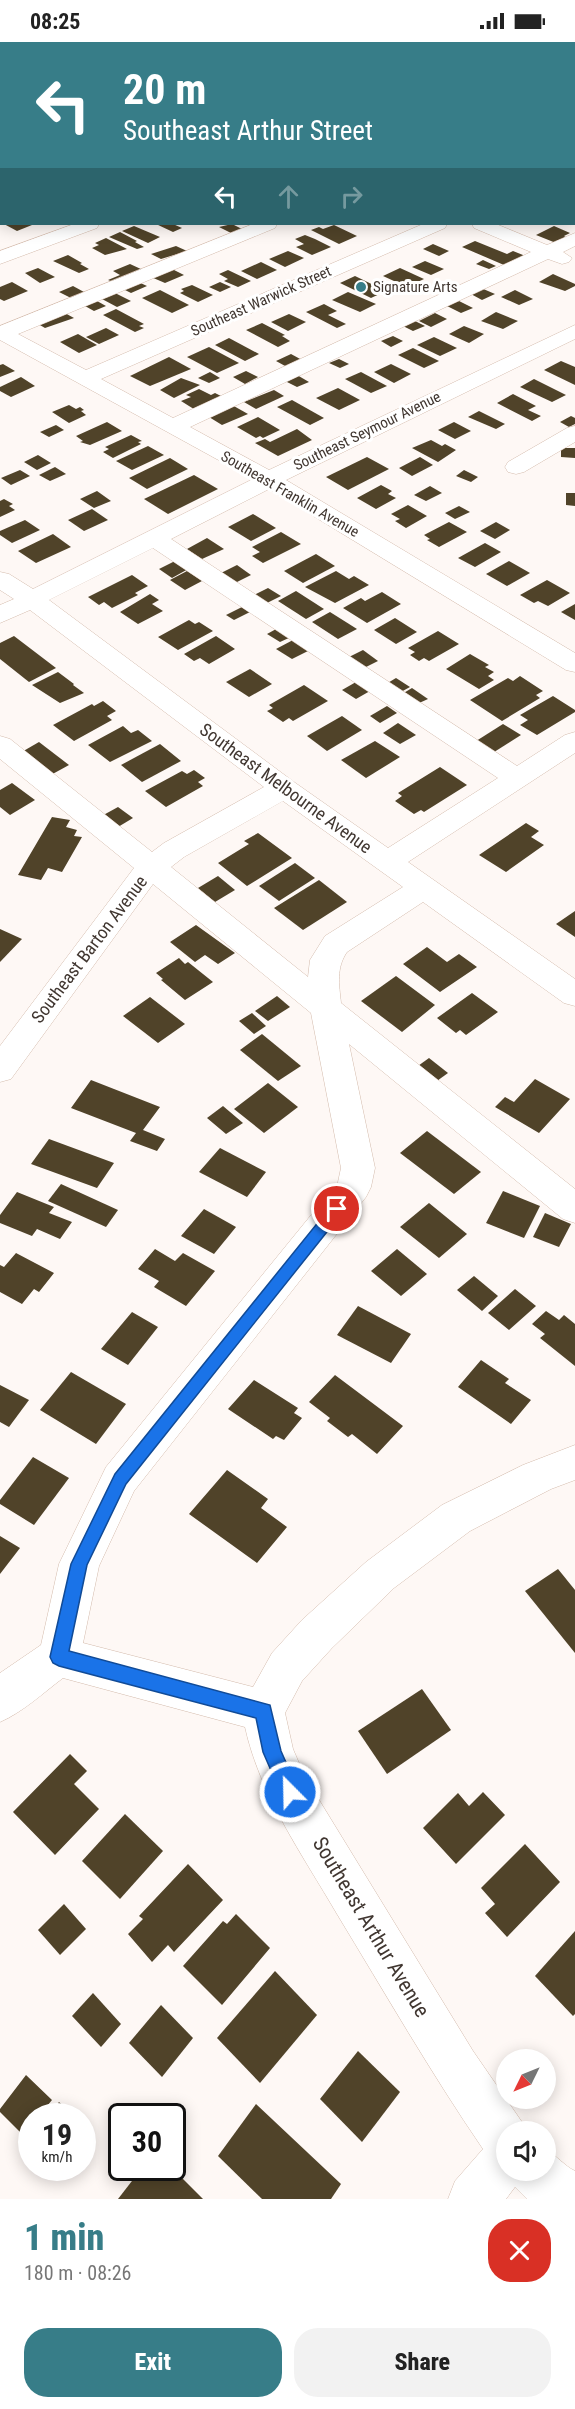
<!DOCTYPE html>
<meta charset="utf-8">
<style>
body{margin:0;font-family:"Roboto Condensed",sans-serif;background:#f2f2f2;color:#222;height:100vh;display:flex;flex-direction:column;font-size:22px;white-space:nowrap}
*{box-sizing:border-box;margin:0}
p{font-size:20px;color:#767676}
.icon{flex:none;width:33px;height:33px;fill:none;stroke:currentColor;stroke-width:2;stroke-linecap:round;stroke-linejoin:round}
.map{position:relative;height:2157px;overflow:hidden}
.panel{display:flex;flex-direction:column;background:#fff;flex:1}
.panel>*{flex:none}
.hud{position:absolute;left:0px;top:0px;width:576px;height:183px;box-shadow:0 3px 15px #0003;background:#377d88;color:#fff;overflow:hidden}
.needle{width:39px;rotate:227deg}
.tools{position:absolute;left:496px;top:2007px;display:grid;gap:12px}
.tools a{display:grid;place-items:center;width:60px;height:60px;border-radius:50%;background:#fff;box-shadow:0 3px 15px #0003;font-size:30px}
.speed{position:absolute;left:18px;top:2061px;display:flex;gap:12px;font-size:30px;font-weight:700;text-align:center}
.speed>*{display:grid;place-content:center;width:78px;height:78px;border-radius:50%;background:#fff;box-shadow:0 3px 15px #0003;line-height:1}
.speed small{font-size:15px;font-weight:400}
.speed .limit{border:3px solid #111;border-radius:9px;background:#fff;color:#111}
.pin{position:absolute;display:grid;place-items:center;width:51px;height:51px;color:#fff;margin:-26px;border:3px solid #fff;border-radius:50%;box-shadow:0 2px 6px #0007}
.me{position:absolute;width:66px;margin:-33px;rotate:337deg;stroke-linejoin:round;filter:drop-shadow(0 0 4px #0008)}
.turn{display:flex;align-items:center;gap:21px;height:126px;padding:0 24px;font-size:27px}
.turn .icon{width:78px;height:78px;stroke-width:2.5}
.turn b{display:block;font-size:42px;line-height:51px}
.lanes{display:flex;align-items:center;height:57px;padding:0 24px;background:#0003;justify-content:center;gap:30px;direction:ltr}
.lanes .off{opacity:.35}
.round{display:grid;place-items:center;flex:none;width:63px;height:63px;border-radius:24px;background:#f2f2f2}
.summary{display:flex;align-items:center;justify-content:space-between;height:102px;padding:0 24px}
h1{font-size:36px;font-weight:800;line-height:45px;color:#377d88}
.cta{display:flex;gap:12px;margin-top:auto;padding:12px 24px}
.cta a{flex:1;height:69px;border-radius:24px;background:#377d88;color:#fff;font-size:24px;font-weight:800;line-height:69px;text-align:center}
.cta a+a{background:#f2f2f2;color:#222}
.status{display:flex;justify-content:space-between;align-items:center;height:42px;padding:0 30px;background:#fff;direction:ltr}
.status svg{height:16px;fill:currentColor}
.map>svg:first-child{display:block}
.building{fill:#504329}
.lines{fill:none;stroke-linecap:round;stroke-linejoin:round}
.minor-casing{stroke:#d4bbac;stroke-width:1}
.minor{fill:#fff;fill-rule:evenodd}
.route{fill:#1a73e8;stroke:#114b97;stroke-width:1.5}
.poi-dot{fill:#377d88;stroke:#fff;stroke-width:2}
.labels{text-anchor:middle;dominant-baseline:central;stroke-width:6;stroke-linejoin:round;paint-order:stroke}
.far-poi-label{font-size:15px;fill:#413731;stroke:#fff;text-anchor:start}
.far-street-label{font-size:15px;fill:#413731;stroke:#fff}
.street-label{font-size:18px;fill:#413731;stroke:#fff}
.near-street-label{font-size:21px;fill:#413731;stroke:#fff}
</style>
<div class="status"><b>08:25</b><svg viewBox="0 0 49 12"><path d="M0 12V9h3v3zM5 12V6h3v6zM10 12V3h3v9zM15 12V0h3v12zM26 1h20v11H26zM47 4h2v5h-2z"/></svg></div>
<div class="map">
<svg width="575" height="2157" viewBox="0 0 575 2157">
<rect width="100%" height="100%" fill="#fef8f5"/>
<g class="building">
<path d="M4,182H29L32,183L17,189Z"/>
<path d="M156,182H173L182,186L173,190Z"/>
<path d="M232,182L242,187L231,191L219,185Z"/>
<path d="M334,183L357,194L339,202L311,188L319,185L323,187Z"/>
<path d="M134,184L160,195L148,201L122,189Z"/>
<path d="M554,184L570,191L564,194L567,196L556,201L536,193Z"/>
<path d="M120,190L137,199L135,200L144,205L137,207L109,195Z"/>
<path d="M305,193L315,197L331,205L312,213L296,205L304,202L295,197Z"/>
<path d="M106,196L127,207L105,213L92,206L99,203L95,201Z"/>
<path d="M475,199L507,212L513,209L528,215L515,222L510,220L504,223L462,205Z"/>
<path d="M433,202L449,209L439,214L423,207Z"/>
<path d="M176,204L187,209L161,217L151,212Z"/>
<path d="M288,209L304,216L285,225L269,217Z"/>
<path d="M68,213L82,221L80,222L89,227L79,231L53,219Z"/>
<path d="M483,218L496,224L489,227L476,222Z"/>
<path d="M425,219L444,227L431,233L412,225Z"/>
<path d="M261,220L277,228L257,237L241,229Z"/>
<path d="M130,222L143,228L113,240L108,238L120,233L113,229Z"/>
<path d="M38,226L55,235L40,241L25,231Z"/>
<path d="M170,226L184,233L165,241L151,235Z"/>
<path d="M400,226L424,237L407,245L383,234Z"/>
<path d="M228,228L251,239L238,245L224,239L228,237L219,232Z"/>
<path d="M553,232L575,242V244L565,249L539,240Z"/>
<path d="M355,234L386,249L371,256L340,241Z"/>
<path d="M134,238L147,244L131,251L123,247L115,251L131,259L117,265L102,257Z"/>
<path d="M12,240L28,249L4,259L0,257V245Z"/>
<path d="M220,240L231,245L220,250L209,245Z"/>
<path d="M192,243L213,253L198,260L180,251L184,249L181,247Z"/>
<path d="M73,244L84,250L71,256L59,250Z"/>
<path d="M481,246L495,252L482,258L469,251Z"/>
<path d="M160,248L189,263L172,271L142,256Z"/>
<path d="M515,248L533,257L519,263L501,255Z"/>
<path d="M348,250L376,262L360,270L332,258Z"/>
<path d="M97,259L106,264L94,269L85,264Z"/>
<path d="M459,259L473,266L461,271L447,264Z"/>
<path d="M324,262L337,269L328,273L346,282L337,286L306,270Z"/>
<path d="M116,267L144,282L139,284L144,286L135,290L103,273Z"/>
<path d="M63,270L74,276L45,286L33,279Z"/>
<path d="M496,270L518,279L503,287L481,279Z"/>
<path d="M435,271L447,277L431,285L419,279Z"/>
<path d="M289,272L306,280L288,289L271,280Z"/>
<path d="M413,278L425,284L413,289L401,283Z"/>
<path d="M262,281L285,293L282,294L290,299L278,305L246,288Z"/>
<path d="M464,284L484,292L469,301L449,292Z"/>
<path d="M106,286L119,293L99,302L86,295Z"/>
<path d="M78,292L97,303L79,311L60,300Z"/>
<path d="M393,294L403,299L391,305L381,299Z"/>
<path d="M434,295L457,306L440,314L417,303Z"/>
<path d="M229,296L259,312L245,319L215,303Z"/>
<path d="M209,305L239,321L217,331L187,315Z"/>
<path d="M413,306L439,319L424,326L398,313Z"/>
<path d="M291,312L302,318L287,325L276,319Z"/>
<path d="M169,315L191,327L150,344L130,334Z"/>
<path d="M339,317L349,322L340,326L329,321Z"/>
<path d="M561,319L575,325V343L544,328Z"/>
<path d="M3,322L15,329L0,335V323Z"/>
<path d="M391,322L411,332L394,341L374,330Z"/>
<path d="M246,329L258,335L245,342L233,335Z"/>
<path d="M210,330L220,336L209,341L198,336Z"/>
<path d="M361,330L387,344L371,351L345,337Z"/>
<path d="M297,333L309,340L297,345L285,339Z"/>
<path d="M21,335L35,344L11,355L0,349V345Z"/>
<path d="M181,336L200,343L174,356L160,348Z"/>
<path d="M534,337L566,353L552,360L520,345Z"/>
<path d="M338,346L360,358L339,368L316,356Z"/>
<path d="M199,347L211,353L215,351L225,356L197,369L181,359L191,355L186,353Z"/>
<path d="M274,348L284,354L256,367L244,360Z"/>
<path d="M513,352L536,364L528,368L541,374L532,379L497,361Z"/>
<path d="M292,358L324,376L310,383L277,365Z"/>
<path d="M69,363L76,367L80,365L84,368L81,369L86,373L69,381L52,370Z"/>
<path d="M232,363L248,372L222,383L209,375Z"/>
<path d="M479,369L505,382L496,387L468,375Z"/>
<path d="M571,374L575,376V382L569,385L560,380Z"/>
<path d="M258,375L280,388L263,396L260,394L256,396L237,385Z"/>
<path d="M107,380L122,389L90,403L80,400L83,399L76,394Z"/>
<path d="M454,380L471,389L455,397L438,388Z"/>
<path d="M56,383L64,388L49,395L40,390Z"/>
<path d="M297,387L312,398L278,414L255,401L265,397L270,400Z"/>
<path d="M131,393L142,399L138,400L141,402L113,416L103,410L109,407L105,405Z"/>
<path d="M431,398L442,404L445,402L456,408L438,420L412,406Z"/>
<path d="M148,404L164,413L132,428L116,419Z"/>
<path d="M561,406H575V416L561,415Z"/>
<path d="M38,413L51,421L37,428L24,420Z"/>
<path d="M367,415L389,427L348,448L326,435Z"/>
<path d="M420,415L433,423L412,434L399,426Z"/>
<path d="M170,416L188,427L147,447L129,436Z"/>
<path d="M55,425L66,432L50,439L39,433Z"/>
<path d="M20,428L30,434L11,443L1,436Z"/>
<path d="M464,428L478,435L471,440L456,434Z"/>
<path d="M194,433L218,447L168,472L144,457Z"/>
<path d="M381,443L392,449L388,452L396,456L376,467L357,456Z"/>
<path d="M430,444L442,451L426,459L414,453Z"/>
<path d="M97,449L111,459L94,466L80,457Z"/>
<path d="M566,451H575V464L566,463Z"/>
<path d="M4,457L13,462L9,464L15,468L0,475V459Z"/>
<path d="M408,463L427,474L406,486L395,479L400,477L391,472Z"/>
<path d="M459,464L470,470L455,477L445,471Z"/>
<path d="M92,467L108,478L84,489L68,478Z"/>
<path d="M253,472L276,486L251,499L228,485Z"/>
<path d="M25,478L40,488L12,501L0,493V489Z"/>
<path d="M449,480L467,490L439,505L427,498L430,497L424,493Z"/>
<path d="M496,480L510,488L495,497L480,489Z"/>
<path d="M281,490L301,502L263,521L252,514L260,510L252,505Z"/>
<path d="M53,492L71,505L36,521L18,509Z"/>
<path d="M207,496L224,507L202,517L187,507Z"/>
<path d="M485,501L501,510L475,525L458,516Z"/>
<path d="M316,512L335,524L303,541L284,529Z"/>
<path d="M177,518L190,526L172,536L159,527Z"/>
<path d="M509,519L530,531L507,544L486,532Z"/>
<path d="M237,523L251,533L233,542L219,532Z"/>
<path d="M187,529L202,539L185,548L170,538Z"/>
<path d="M336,529L349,537L354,534L369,543L335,561L305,545Z"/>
<path d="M132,533L148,544L135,551L138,553L112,566L104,560L99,563L88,555Z"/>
<path d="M547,538L570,551L548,564L538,559L534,561L520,553Z"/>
<path d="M268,546L281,554L265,562L252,554Z"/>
<path d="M296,549L324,567L306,577L278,559Z"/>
<path d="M382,550L401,562L367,581L343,566L361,556L365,559Z"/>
<path d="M150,552L159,558L152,562L163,569L138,582L120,570Z"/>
<path d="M575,562V578L561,570Z"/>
<path d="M242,565L250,570L234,578L226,573Z"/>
<path d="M330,570L357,587L338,597L312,580Z"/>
<path d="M395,576L417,590L396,602L374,588Z"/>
<path d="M189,578L195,582L199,580L213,589L178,608L158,595Z"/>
<path d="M278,586L291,595L280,600L267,592Z"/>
<path d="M438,589L459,602L429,619L424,616L419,619L410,613L415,610L408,606Z"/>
<path d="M14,594L56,626L29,640L0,617V601Z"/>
<path d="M216,594L235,607L209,622L200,616L194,619L184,612Z"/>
<path d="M293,598L308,609L292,617L276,607Z"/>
<path d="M363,608L378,619L362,627L347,616Z"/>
<path d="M470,612L489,623L485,625L494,630L488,634L494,638L479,647L446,627Z"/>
<path d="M250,627L272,642L249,655L226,640Z"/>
<path d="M58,630L74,642L73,643L84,651L60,661L32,643Z"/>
<path d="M520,634L543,649L536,653L540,656L502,679L470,658L508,636L513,639Z"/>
<path d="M396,636L410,645L399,651L386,642Z"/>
<path d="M356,640L370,649L356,657L342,648Z"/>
<path d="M304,643L328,659L293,679L289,676L283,680L267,669L273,666L269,663Z"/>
<path d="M412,646L428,657L417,662L402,652Z"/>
<path d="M553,654L575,668V670L537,693L520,683L528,678L520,673Z"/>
<path d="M103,659L116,669L107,674L112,678L74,699L53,683L92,662L94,664Z"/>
<path d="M387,664L397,671L380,681L370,674Z"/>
<path d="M342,674L362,688L327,709L307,694Z"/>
<path d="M398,681L416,693L400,702L383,691Z"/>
<path d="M503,682L521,693L491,712L473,701Z"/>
<path d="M123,684L131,691L138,688L152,699L110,720L88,703Z"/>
<path d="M375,699L400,715L366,736L341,718Z"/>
<path d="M39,700L69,723L49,734L20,711Z"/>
<path d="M160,702L181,719L142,740L121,723Z"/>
<path d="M440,725L467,743L424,770L421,768L414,772L395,759L402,754L398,751Z"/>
<path d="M194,728L205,736L198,740L203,744L166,765L145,749L182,729L187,732Z"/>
<path d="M12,741L35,758L10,773L0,765V748Z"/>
<path d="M118,765L133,776L113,788L98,776Z"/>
<path d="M52,775L70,778L66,785L77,788L74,794L82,795L62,830L48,826L41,838L18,833Z"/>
<path d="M526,781L539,789L531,795L544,803L506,830L479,813Z"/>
<path d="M258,791L292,816L247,844L218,821L249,802L244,799Z"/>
<path d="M295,821L315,836L279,859L259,844Z"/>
<path d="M218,834L235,848L215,860L198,846Z"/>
<path d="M319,838L347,860L303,888L274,866Z"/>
<path d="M575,869V895L556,882Z"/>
<path d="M196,883L235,911L218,922L205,913L195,920L170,900Z"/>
<path d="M0,887L22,897L0,920Z"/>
<path d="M427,905L447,920L459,912L477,925L440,950L403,922Z"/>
<path d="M179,916L185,922L188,920L213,940L185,958L161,938L163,937L156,931Z"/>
<path d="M396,934L435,963L402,990L361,959Z"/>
<path d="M472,951L498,970L466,993L460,988L456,991L437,976Z"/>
<path d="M277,954L290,965L268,979L255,969Z"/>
<path d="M150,955L185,982L158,1001L123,974Z"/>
<path d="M252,971L266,984L254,992L239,979Z"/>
<path d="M262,992L301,1024L278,1039L240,1008Z"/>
<path d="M429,1016L448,1031L430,1044L411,1029Z"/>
<path d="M535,1037L570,1057L539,1091L495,1065L505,1055L514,1060Z"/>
<path d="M91,1038L160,1065L143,1088L165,1097L157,1109L130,1099L136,1091L71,1066Z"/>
<path d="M268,1041L298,1065L264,1091L234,1067Z"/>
<path d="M223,1064L243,1081L226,1092L207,1076Z"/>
<path d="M427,1089L481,1130L454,1152L400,1111Z"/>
<path d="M49,1097L114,1121L97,1146L31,1122Z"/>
<path d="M220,1106L266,1130L247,1155L199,1130Z"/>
<path d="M61,1142L118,1168L106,1185L48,1159Z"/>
<path d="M503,1149L540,1164L524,1196L486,1181Z"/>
<path d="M17,1150L54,1165L49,1171L72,1180L60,1197L37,1187L32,1194L0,1181V1173Z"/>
<path d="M429,1161L467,1192L439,1216L400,1185Z"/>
<path d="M204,1167L236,1185L214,1212L181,1194Z"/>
<path d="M545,1171L571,1182L559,1205L533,1195Z"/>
<path d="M155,1207L175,1219L183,1211L215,1229L186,1264L154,1245L159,1239L138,1227Z"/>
<path d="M397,1207L427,1232L401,1254L371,1229Z"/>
<path d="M16,1211L54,1231L39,1250L34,1247L22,1262L0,1250V1223L4,1225Z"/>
<path d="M474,1234L498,1254L482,1269L457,1248Z"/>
<path d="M515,1247L536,1264L509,1288L488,1271Z"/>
<path d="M358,1264L411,1292L391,1321L337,1293Z"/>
<path d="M546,1269L559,1278L564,1273L575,1282V1324L540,1296L545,1292L532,1282Z"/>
<path d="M132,1270L158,1285L128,1323L101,1307Z"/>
<path d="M481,1318L509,1337L505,1341L531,1358L511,1382L458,1345Z"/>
<path d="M71,1330L126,1362L96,1402L40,1368Z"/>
<path d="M335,1333L403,1384L377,1412L352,1392L348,1395L327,1379L330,1376L309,1360Z"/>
<path d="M254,1338L298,1366L294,1371L302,1376L284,1398L276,1394L273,1397L228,1367Z"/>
<path d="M0,1343L29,1358L9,1385L0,1380Z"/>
<path d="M33,1415L69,1436L34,1483L0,1462V1458Z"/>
<path d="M227,1428L268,1457L261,1466L287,1485L257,1521L189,1472Z"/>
<path d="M0,1494L20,1506L0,1532Z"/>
<path d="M558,1527L575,1548V1611L525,1549Z"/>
<path d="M422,1647L451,1688L387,1732L358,1689Z"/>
<path d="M70,1712L87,1729L74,1742L99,1767L55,1813L13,1770Z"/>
<path d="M483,1750L505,1773L456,1822L423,1786L458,1751L469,1764Z"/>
<path d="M125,1772L163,1809L120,1857L82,1819Z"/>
<path d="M525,1802L560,1840L507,1895L485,1871L495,1862L481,1846Z"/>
<path d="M188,1822L223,1858L174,1910L168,1903L152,1920L128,1892L143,1877L139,1874Z"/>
<path d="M64,1862L86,1887L60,1913L38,1888Z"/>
<path d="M236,1872L270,1906L222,1963L183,1924L223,1879L227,1882Z"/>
<path d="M575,1889V1972L573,1974L535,1934Z"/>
<path d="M275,1929L317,1973L260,2041L217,1996Z"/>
<path d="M93,1951L121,1982L101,2005L72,1974Z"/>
<path d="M161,1963L193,1996L162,2035L129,2001Z"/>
<path d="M358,2009L400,2050L362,2100L320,2057Z"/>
<path d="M26,2033L52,2058L39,2074H32V2084L24,2094L0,2070V2067Z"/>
<path d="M59,2060L75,2074H48Z"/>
<path d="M256,2062L341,2142L331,2157H262L218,2114Z"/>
<path d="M82,2082L94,2093L82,2108Z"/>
<path d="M142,2126H172L203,2157H118Z"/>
</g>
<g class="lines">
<defs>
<g id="minor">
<path d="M42,0H61L62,2H43Z"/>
<path d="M98,0H118L97,2Z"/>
<path d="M248,0H268L247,2Z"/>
<path d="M552,0H569L570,2H551Z"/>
<path d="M2,32V43H0V33Z"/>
<rect x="574" y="51" width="1" height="10"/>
<rect x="0" y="86" width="2" height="10"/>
<rect x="574" y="117" width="1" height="10"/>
<rect x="0" y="145" width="2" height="12"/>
<path d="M74,182H99L97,186L0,222V209Z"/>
<path d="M253,182H277L275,186L18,292L86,328L423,182H447L445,186L101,337L173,376L531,210L474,186L472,182H496L547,203L575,191V204L563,210L572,216L569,220L562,222L548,217L190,385L269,428L575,283V297L286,438L575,611V630L566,628L269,447L171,497L517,724L565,693L575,690V711L408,820L575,937V964L564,961L423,860L347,910C336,926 339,942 341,961L575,1147V1181L563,1177L349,1002L375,1126L371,1145L366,1155L134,1449L99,1524L83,1601L253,1645L272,1611L302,1578L366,1520L442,1463L523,1423L575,1403V1438L551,1447L470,1489L394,1546L332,1606L302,1639L285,1671L293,1707L305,1735L473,2009L524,2083L527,2090H507V2128H546V2109C557,2113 564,2124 575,2129V2157H527L515,2145L506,2157H448L455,2139L483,2107C431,2031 385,1951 337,1872C302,1812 260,1753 245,1685L63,1636C43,1651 23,1670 0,1680V1631L41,1603L59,1522L106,1425L338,1140L341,1126L311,971L153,842L11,1037L0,1040V1004L134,826L0,717V694L10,697L152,810L164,801L264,745L30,568L0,581V563L14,557L0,548V530L9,532L33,547L253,437L0,298V284ZM153,506L498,736L388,806L294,740L49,558ZM283,759L403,845L325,894L310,918L308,935L171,825L184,815Z"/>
<path d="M575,384V400L524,430L516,432L508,430L505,425L508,420L567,386Z"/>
</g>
</defs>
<use href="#minor" class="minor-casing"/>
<use href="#minor" class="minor"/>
</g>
<path class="route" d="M337,1161L342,1163L344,1167L342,1171L126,1442L87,1523L69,1609L270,1663L281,1709L299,1750L296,1756L290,1759L283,1756L263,1710L256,1676L59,1624L53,1621L50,1615L71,1522L115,1432L332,1163Z"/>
<circle class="poi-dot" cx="361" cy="245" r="6"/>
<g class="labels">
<g class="far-poi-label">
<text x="373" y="245">Signature Arts</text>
</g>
<g class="far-street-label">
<text transform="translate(261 259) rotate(-24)">Southeast Warwick Street</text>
<text transform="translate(367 389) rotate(-26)">Southeast Seymour Avenue</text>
<text transform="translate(290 452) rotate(30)">Southeast Franklin Avenue</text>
</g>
<g class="street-label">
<text transform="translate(286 746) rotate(36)">Southeast Melbourne Avenue</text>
<text transform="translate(89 907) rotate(-53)">Southeast Barton Avenue</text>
</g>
<g class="near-street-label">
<text transform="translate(371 1885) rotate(59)">Southeast Arthur Avenue</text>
</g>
</g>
</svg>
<div class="tools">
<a><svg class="needle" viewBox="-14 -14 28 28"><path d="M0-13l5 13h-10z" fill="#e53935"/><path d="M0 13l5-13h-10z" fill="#767676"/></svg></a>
<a><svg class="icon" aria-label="sound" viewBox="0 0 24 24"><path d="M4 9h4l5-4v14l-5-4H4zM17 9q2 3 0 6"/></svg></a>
</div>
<div class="speed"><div>19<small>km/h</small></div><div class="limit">30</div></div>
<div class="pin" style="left:337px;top:1167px;background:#d93025"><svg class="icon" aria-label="arrive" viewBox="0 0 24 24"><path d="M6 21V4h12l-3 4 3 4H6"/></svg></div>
<svg class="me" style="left:290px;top:1750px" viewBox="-20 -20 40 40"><circle r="17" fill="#1a73e8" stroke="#fff" stroke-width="3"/><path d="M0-11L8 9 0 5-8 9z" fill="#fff"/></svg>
<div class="hud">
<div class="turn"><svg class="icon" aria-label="left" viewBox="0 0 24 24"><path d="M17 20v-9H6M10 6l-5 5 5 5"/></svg><div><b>20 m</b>Southeast Arthur Street</div></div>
<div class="lanes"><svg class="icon" aria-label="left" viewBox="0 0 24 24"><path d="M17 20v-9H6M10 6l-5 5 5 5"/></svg><svg class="icon off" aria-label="ahead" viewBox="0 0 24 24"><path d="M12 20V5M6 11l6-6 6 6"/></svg><svg class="icon off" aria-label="right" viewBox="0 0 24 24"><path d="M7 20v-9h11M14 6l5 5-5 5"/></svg></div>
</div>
</div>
<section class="panel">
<div class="summary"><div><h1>1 min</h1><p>180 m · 08:26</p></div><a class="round" style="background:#d93025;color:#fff"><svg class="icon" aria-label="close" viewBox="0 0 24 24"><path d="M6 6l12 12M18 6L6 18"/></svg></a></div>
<div class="cta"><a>Exit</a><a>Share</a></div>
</section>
